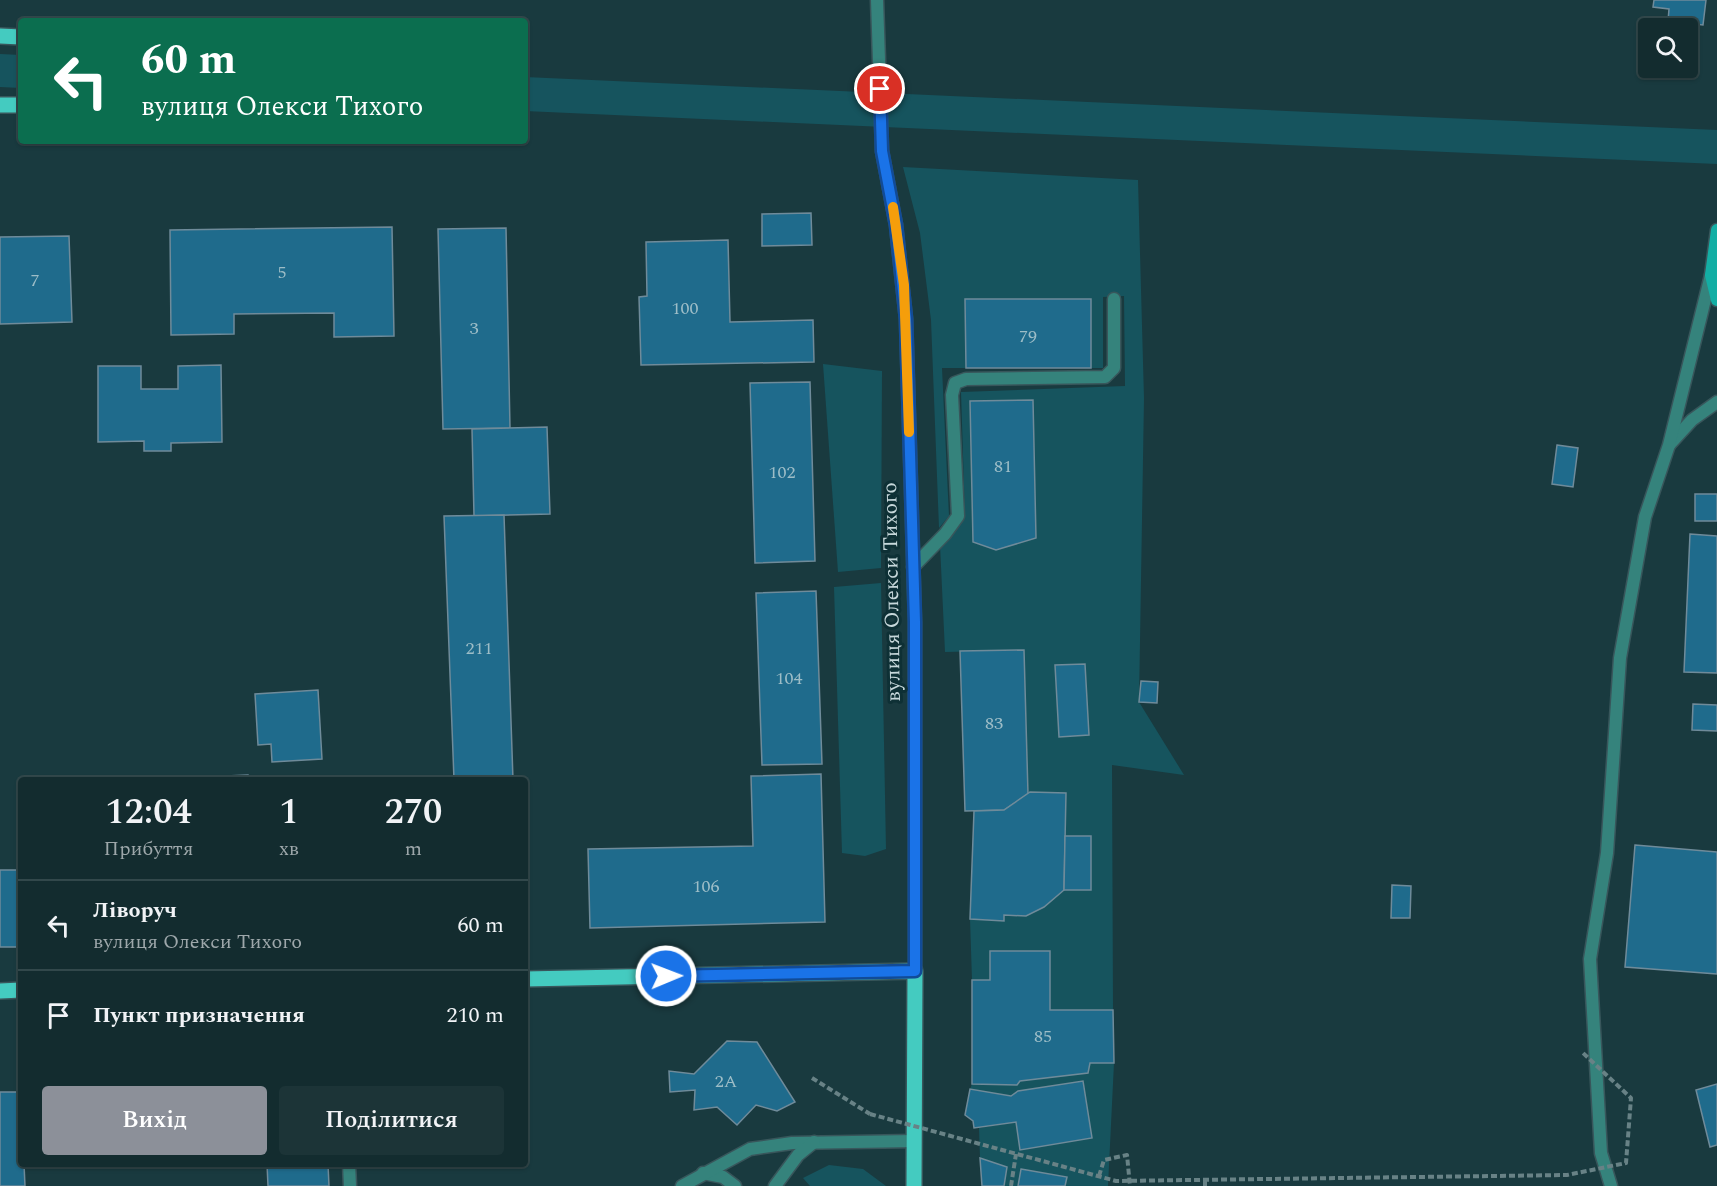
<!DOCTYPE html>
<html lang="uk">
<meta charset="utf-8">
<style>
body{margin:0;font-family:Spectral,serif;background:#1c3437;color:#f1f3f6;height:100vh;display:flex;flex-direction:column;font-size:22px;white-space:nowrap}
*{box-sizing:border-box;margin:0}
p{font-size:20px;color:#9da7aa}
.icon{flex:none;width:33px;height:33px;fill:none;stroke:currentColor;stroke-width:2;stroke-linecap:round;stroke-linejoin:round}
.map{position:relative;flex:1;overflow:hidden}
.details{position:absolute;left:18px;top:777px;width:510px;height:390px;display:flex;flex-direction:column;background:#132c2f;border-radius:6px;box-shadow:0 2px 4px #0004,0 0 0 2px #32484b}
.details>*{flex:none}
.banner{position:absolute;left:18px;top:18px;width:510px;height:126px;border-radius:6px;box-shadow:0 2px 4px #0004,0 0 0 2px #32484b;background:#0b6e4f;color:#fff;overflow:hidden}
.buttons{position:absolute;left:1638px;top:18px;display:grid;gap:12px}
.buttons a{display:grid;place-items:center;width:60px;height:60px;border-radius:6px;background:#132c2f;box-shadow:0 2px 4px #0004,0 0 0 2px #32484b;font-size:30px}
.pin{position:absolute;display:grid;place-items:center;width:51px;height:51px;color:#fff;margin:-26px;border:3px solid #fff;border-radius:50%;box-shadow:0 2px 6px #0007}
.me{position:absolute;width:66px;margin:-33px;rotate:89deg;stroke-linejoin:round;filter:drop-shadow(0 0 4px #0008)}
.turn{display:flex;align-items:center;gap:21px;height:126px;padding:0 24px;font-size:27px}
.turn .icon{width:78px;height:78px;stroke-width:2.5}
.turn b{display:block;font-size:42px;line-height:51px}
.eta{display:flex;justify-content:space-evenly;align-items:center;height:102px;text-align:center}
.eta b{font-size:36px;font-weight:600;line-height:42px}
.action{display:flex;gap:12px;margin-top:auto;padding:12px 24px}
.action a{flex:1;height:69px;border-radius:6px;background:#8c9099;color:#fff;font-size:24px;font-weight:600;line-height:69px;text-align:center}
.action a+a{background:#1c3437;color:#f1f3f6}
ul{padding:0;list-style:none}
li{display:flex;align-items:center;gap:18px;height:90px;padding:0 24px;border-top:2px solid #32484b}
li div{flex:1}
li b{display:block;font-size:22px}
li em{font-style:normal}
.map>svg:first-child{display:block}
.green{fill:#16545e;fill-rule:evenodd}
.building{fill:#1f6b8c;stroke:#6f8b9a;stroke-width:1.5}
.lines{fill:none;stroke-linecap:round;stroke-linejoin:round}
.service-casing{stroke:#38565b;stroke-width:15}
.minor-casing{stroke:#38565b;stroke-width:15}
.secondary-casing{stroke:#38565b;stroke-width:15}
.primary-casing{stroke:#38565b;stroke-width:18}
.path{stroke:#688286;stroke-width:4;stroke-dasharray:6 3;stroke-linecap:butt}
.service{stroke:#35837c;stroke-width:12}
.minor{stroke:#35837c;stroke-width:12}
.secondary{stroke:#13aea4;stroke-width:12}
.primary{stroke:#44cbc0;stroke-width:15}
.path-bridge{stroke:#688286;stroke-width:4;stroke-dasharray:6 3;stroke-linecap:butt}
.route-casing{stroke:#114b97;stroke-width:15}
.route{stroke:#1a73e8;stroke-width:10}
.slow{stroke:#f59e0b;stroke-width:10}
.labels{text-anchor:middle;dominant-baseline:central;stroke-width:6;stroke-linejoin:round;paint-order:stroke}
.number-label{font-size:18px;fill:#9dbdc7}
.street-label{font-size:21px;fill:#c7d8db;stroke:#0e3035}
</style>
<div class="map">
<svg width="1717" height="1186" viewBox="0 0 1717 1186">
<rect width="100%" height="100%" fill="#193a3f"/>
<g class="green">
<path d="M0,54L21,55V88L0,87Z"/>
<path d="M525,77L1717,130V164L525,111Z"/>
<path d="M903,167L1138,180L1144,398L1139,702L1184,775L1112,765L1113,1010H1050L1049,951H990V980H972L970,919L1003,921L1004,915L1026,916L1064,890H1091V836H1065L1028,794L1023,650L945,652L940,545L949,540L965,518L961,392L1125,386L1124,296L1103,297V368H1091V300L966,299V368H942L949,516L939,528L931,320L920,233ZM1033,400L1036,538L996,550L973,542L970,401ZM1084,664H1085L1059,737L1055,665Z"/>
<path d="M823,364L882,371L881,568L838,572Z"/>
<path d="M881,583L886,849L865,856L842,853L834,587Z"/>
<path d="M1090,1063H1114L1108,1186H1065L1067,1177L1021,1169L1018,1186H1004L1007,1167L980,1158L979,1128L1016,1122L1020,1149L1091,1138L1083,1081L1011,1096L970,1089L972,1084L1017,1085L1020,1081Z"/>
<path d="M829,1165L863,1169L886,1186H810L803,1178Z"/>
</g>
<g class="building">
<path d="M1654,0H1706L1703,25L1668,21L1669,9L1653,7Z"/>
<path d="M811,213L812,245L762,246V214Z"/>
<path d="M392,227L394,336L334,337V313L234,314V334L171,335L170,230Z"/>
<path d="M506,228L510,428L443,429L438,229Z"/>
<path d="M69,236L72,322L0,324V237Z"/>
<path d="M728,240L730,322L813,320L814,362L641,365L639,297L647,296L646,242Z"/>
<path d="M965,299H1091V368H966Z"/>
<path d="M221,365L222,442L171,443V451H144V441L98,442V366H141V389H178V366Z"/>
<path d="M810,382L815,561L755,563L750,383Z"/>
<path d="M1033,400L1036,538L996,550L973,542L970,401Z"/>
<path d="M547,427L550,514L474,516L472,429Z"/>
<path d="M1557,445L1578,448L1573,487L1552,484Z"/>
<rect x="1695" y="494" width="22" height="27"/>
<path d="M504,515L513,780H454L444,516Z"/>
<path d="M1690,534L1717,536V673L1684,672Z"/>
<path d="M816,591L822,764L762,765L756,593Z"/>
<path d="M1024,650L1028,794L1004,810L965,811L960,651Z"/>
<path d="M1085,664L1089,735L1059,737L1055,665Z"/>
<path d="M1141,681L1158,682L1157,703L1139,702Z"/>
<path d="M318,690L322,759L272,762L271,744L258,745L255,694Z"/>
<path d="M1693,704L1717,705V731L1692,730Z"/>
<path d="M821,774L825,922L590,928L588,849L753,846L751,776Z"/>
<path d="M248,775L249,780H181L180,778Z"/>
<path d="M1030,792L1066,793L1064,890L1044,907L1026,916L1004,915V921L970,919L974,811L1004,810Z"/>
<path d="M1065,836H1091V890H1064Z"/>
<path d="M1635,845L1717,852V974L1625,967Z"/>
<rect x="0" y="870" width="21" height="77"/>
<path d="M1392,885L1411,886L1410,918H1391Z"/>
<path d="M990,951H1050V1010H1113L1114,1063H1090L1088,1073L1020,1081L1017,1085L972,1084V980H990Z"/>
<path d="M727,1041L757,1042L795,1102L777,1111L756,1105L737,1125L717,1107L694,1110L695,1090L670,1092L669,1071L694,1074Z"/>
<path d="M1083,1081L1092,1138L1020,1150L1016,1122L974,1128L973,1121L965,1115L970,1089L1011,1096L1018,1091Z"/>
<path d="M1717,1084V1145L1710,1147L1696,1090Z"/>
<path d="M0,1092H21V1164H24L25,1186H0Z"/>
<path d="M980,1158L1007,1167L1004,1186H982Z"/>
<path d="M267,1164H328L329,1186H268Z"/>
<path d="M1021,1169L1067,1177L1065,1186H1018Z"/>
</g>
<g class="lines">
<defs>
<g id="service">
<path d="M1670,444L1692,420L1717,402"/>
<path d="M913,567L945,534L958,516L952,395L955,383L966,379L1105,377L1114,368V299"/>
<path d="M703,1173L723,1177L735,1186"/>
<path d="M682,1186L750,1149L792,1143L914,1141"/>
<path d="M775,1186L798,1155L814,1142"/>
<path d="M1611,1186L1601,1153L1590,959L1607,853L1620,658L1645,517L1669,445L1711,275"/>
</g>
<g id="minor">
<path d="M877,0L882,151L896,225L906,319L915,622V971"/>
<path d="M349,1164L350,1186"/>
</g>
<path id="secondary" d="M1717,230L1711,275L1717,300"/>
<g id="primary">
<path d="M0,36L21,37"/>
<path d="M0,105H21"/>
<path d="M525,979L915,971L914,1186"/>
<path d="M0,991L21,990"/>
</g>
</defs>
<use href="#service" class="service-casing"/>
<use href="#minor" class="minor-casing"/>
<use href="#secondary" class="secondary-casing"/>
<use href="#primary" class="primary-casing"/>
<g class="path">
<path d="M812,1078L870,1114"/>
<path d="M1099,1176L1104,1160L1127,1155L1130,1186"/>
<path d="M1205,1180V1186"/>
<path d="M1011,1186L1016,1154"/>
</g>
<use href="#service" class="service"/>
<use href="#minor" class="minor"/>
<use href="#secondary" class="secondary"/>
<use href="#primary" class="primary"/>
<path class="path-bridge" d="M870,1114L1116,1181L1567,1175L1626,1163L1631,1098L1583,1053"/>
</g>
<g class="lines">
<defs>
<path id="route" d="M666,976L915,971V622L906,319L896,225L882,151L880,89"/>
</defs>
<use href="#route" class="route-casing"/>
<use href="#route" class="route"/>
<path class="slow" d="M893,207L904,285L909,432"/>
</g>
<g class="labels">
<g class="number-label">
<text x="282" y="272">5</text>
<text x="35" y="280">7</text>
<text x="685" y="308">100</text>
<text x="474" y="328">3</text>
<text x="1028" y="336">79</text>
<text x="1003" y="466">81</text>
<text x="782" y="472">102</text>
<text x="479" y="648">211</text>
<text x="789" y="678">104</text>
<text x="994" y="723">83</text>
<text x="706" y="886">106</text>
<text x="1043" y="1036">85</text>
<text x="726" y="1081">2А</text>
</g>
<g class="street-label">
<text transform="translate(892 592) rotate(-91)">вулиця Олекси Тихого</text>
</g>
</g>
</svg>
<div class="buttons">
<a><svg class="icon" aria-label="search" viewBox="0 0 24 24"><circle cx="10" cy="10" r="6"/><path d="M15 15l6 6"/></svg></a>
</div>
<div class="pin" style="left:880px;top:89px;background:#d93025"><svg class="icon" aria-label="arrive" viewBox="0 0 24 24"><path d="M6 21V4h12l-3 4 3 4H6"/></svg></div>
<svg class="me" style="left:666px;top:976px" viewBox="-20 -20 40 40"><circle r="17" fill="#1a73e8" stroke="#fff" stroke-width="3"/><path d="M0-11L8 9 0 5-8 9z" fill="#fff"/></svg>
<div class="banner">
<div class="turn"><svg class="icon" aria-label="left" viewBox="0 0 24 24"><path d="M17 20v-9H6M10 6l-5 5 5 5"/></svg><div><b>60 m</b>вулиця Олекси Тихого</div></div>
</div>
<section class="details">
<div class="eta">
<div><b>12:04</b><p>Прибуття</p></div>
<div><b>1</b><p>хв</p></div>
<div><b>270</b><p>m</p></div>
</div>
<ul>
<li><svg class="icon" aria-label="left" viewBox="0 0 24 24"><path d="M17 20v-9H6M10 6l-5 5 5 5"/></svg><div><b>Ліворуч</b><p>вулиця Олекси Тихого</p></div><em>60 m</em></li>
<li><svg class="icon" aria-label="arrive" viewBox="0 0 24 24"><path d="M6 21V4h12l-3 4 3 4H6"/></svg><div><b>Пункт призначення</b></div><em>210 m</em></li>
</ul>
<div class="action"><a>Вихід</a><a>Поділитися</a></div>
</section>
</div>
